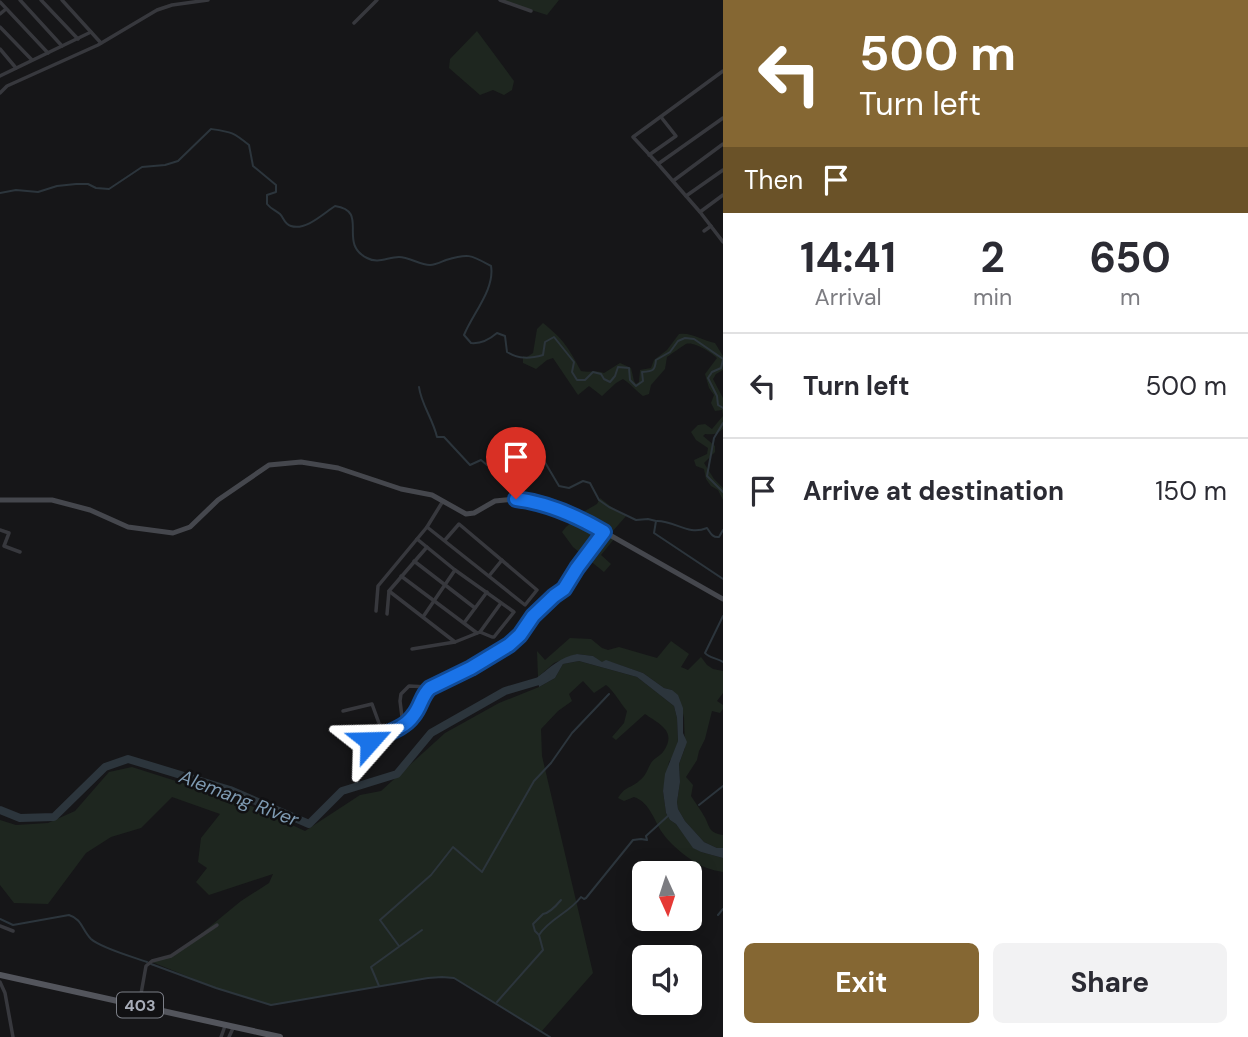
<!DOCTYPE html>
<style>
body{margin:0;font-family:"DM Sans",sans-serif;background:#f2f2f3;color:#2b2b33;height:100vh;display:flex;flex-direction:column;font-size:26px;white-space:nowrap}
*{box-sizing:border-box;margin:0}
p{font-size:23px;color:#7c7c81}
.icon{flex:none;width:38px;height:38px;fill:none;stroke:currentColor;stroke-width:2;stroke-linecap:round;stroke-linejoin:round}
.map{position:relative;flex:1;overflow:hidden}
.side{display:flex;flex-direction:column;background:#fff;width:525px}
.side>*{flex:none}
.guide{background:#856733;color:#fff;overflow:hidden}
.needle{width:46px;rotate:177deg}
.fabs{position:absolute;left:632px;top:861px;display:grid;gap:14px}
.fabs a{display:grid;place-items:center;width:70px;height:70px;border-radius:10px;background:#fff;box-shadow:0 4px 18px #0003;font-size:35px}
.pin{position:absolute;display:grid;place-items:center;width:60px;height:60px;color:#fff;margin:-72px -30px;border-radius:50% 50% 50% 0;rotate:-45deg;box-shadow:0 0 7px #0007}
.pin .icon{rotate:45deg}
.me{position:absolute;width:77px;margin:-38px;rotate:65deg;stroke-linejoin:round;filter:drop-shadow(0 0 5px #0008)}
.turn{display:flex;align-items:center;gap:24px;height:147px;padding:0 21px;font-size:32px}
.turn .icon{width:91px;height:91px;stroke-width:2.5}
.turn b{display:block;font-size:49px;line-height:60px}
.then{display:flex;align-items:center;height:66px;padding:0 21px;background:#0003;gap:14px;font-size:26px}
.eta{display:flex;justify-content:space-evenly;align-items:center;height:119px;text-align:center}
.eta b{font-size:42px;font-weight:700;line-height:49px}
.primary-button{display:flex;gap:14px;margin-top:auto;padding:14px 21px}
.primary-button a{flex:1;height:80px;border-radius:10px;background:#856733;color:#fff;font-size:28px;font-weight:700;line-height:80px;text-align:center}
.primary-button a+a{background:#f2f2f3;color:#2b2b33}
ul{padding:0;list-style:none}
li{display:flex;align-items:center;gap:21px;height:105px;padding:0 21px;border-top:2px solid #e1e1e2}
li div{flex:1}
li b{display:block;font-size:26px}
li em{font-style:normal}
main{display:flex;flex:1;min-height:0}
.map>svg:first-child{display:block}
.green{fill:#1e261f}
.water{fill:#2c353c}
.lines{fill:none;stroke-linecap:round;stroke-linejoin:round}
.stream{stroke:#2c353c;stroke-width:2}
.river{stroke:#2c353c;stroke-width:8}
.street{stroke:#37383d;stroke-width:3.5}
.secondary{stroke:#45474d;stroke-width:5}
.primary{stroke:#53555c;stroke-width:6}
.route-casing{stroke:#114b97;stroke-width:18}
.route{stroke:#1a73e8;stroke-width:12}
.labels{text-anchor:middle;dominant-baseline:central;stroke-width:5;stroke-linejoin:round;paint-order:stroke}
.shield{fill:#111113;stroke:#7b7e86;stroke-width:2}
.shield-label{font-size:16px;font-weight:bold;fill:#a8adb8}
.water-label{font-size:19px;font-style:italic;fill:#7f9bb3;stroke:#111113}
</style>
<main>
<div class="map">
<svg width="723" height="1037" viewBox="0 0 723 1037">
<rect width="100%" height="100%" fill="#161618"/>
<g class="green">
<path d="M500,0H559L547,15Z"/>
<path d="M477,31L514,81L512,90L504,95L493,90L480,95L449,68L450,59Z"/>
<path d="M543,323C564,340 568,347 581,371C589,373 595,370 604,373L620,363L631,368L634,381L636,384L639,382L640,370L651,368L654,360L667,350L679,334C692,332 703,341 715,343L723,356V370L716,374L713,379L723,398V429C717,434 713,435 705,434L703,436L715,446V452L704,463L714,479L723,488V500L718,490L711,486L706,479L704,469L696,466L694,460L707,454L708,448L696,440L691,432L698,425L705,424L712,429L723,416L722,410L715,411L711,403L714,395L709,388L705,374L717,358C712,353 694,341 686,344C684,345 670,355 667,357L665,369L651,385L649,394L643,396C635,390 631,384 623,379L616,383L602,396L589,386L578,395L553,358L547,360L536,369L523,363V356L527,357L533,353L537,329Z"/>
<path d="M600,498L614,509L627,515L611,533L578,515L597,504Z"/>
<path d="M577,518L614,539L601,555L611,564L604,572L573,547L562,532L566,527Z"/>
<path d="M570,638L591,639L602,648L608,650L619,647L657,658L671,641L689,654L681,667L688,670L701,657L707,665L713,669L723,671V693L717,701L723,705V709L720,713L712,711L705,739L699,751L697,760L686,777L693,785L691,796C695,802 700,809 704,816C710,826 708,833 723,835V848H717L704,842L685,821L678,809L677,802L680,782L679,764L685,748L684,718L682,709L672,690L664,688L643,673L634,670L611,662L602,663L593,656L577,654L554,663L538,677L537,651L545,660Z"/>
<path d="M579,661L637,677L674,706L677,718L678,741L675,753L669,762L663,791L666,813L670,820L676,824L694,848L701,852L723,858V872C718,871 712,870 707,868C694,864 672,846 664,835C654,822 651,803 634,797L624,801L618,798C625,786 630,789 639,781C646,776 647,770 651,763C654,758 660,756 663,752C678,731 659,724 645,714L616,740L612,737L624,723L627,711C620,703 615,692 606,685L594,693L583,681L569,694L572,701L558,711L541,729L542,756L593,973L541,1032L454,978L442,977L428,978L271,1005L216,988L152,962L171,956L185,947L241,901L269,883L273,874L209,895L196,882L207,868L198,862L201,838L220,814L172,797L141,828L111,837L86,853L48,904L14,903L0,885V820L16,825L48,823L75,811L109,772L132,767L245,803L305,831L360,795L381,791L445,733L499,703L539,687L555,678L563,664Z"/>
</g>
<path class="water" d="M577,654L593,656L602,662L606,660L643,673L664,688L672,690L678,695L683,708V733L687,742L679,764L680,782L677,802L678,809L685,821L704,842L717,848H723V858L701,852L693,848L676,824L670,820L666,813L663,791L665,774L678,741L677,718L674,706L637,677L579,661L563,664L555,678L539,687L538,677C551,667 560,657 577,654Z"/>
<g class="lines">
<g class="stream">
<path d="M0,193L16,190L38,192L57,186L76,184H88L96,188L109,189L142,167L165,165L178,161L211,129C232,132 233,132 249,145L253,166L276,185V192L267,195V204C271,209 275,210 280,214C284,218 284,224 291,226C306,231 324,213 335,206C370,211 337,243 367,258C378,264 388,257 399,257C409,257 420,265 430,265C435,265 441,262 446,260C469,253 471,255 491,266C495,289 473,313 464,335L471,343C481,344 490,339 497,333L505,336L507,352C519,359 529,359 543,355L545,342L554,337L574,362L572,372L577,380H585L593,372L601,374L604,379L610,382L615,376L618,367L629,368L630,380L636,386L643,381L642,372C653,371 655,371 656,360L670,352L678,341L685,338L694,339L723,359"/>
<path d="M723,360L721,368L712,372L708,378L717,396L718,405L723,408"/>
<path d="M419,387C421,404 433,419 437,437H444L470,465L481,460L487,465L492,459H496L525,480L533,472L541,459H543L559,486L569,488L583,481L590,483L599,500L609,507L636,520L648,519L656,521L654,533L723,579"/>
<path d="M723,423L714,438L707,476L723,492"/>
<path d="M657,521C676,521 688,536 707,528C710,532 712,538 719,537L723,530"/>
<path d="M723,616L705,653C709,658 717,658 723,662"/>
<path d="M699,805L723,786"/>
<path d="M718,915L723,909"/>
<path d="M0,919L13,925L69,915C82,919 82,930 91,939C101,948 133,957 147,962"/>
<path d="M539,935L535,931L533,924L543,914C550,913 556,906 561,900"/>
<path d="M399,946L380,920L431,875L453,847L482,872L534,781L551,763L572,733L609,694"/>
<path d="M151,964L216,988L271,1005L428,978L442,977L454,978L550,1037"/>
<path d="M379,986L371,967L422,930"/>
<path d="M497,1002L543,950L539,935C549,919 569,913 581,897L584,899L586,898L633,840L641,839L647,840L646,836L669,815"/>
</g>
<path class="river" d="M0,810L20,818L54,817L105,767L128,759L230,790L309,824L342,791L397,774L431,733L505,691L539,681L546,676"/>
<g class="street">
<path d="M20,0L62,46"/>
<path d="M41,0L78,39"/>
<path d="M62,0L101,43"/>
<path d="M500,0L531,11"/>
<path d="M0,2L48,53"/>
<path d="M0,14L6,9"/>
<path d="M354,23L377,0"/>
<path d="M0,27L32,60"/>
<path d="M0,49L16,68"/>
<path d="M0,76L91,32"/>
<path d="M0,93L7,86L98,45L157,10L172,5L208,0"/>
<path d="M723,118L658,164L700,212L723,242"/>
<path d="M649,155L676,136L661,117"/>
<path d="M658,164L633,137L723,71"/>
<path d="M673,181L723,144"/>
<path d="M686,196L723,170"/>
<path d="M700,212L723,195"/>
<path d="M704,231L711,226"/>
<path d="M427,527L525,605L537,590L459,524L445,540"/>
<path d="M0,530L9,533L4,546L20,552"/>
<path d="M414,561L475,608"/>
<path d="M401,576L477,633"/>
<path d="M489,576L502,560"/>
<path d="M389,591L455,642L480,632L492,637H494L514,612L455,570L417,539"/>
<path d="M376,611L378,586L427,527L443,501"/>
<path d="M387,614L389,591L427,547"/>
<path d="M423,617L455,570"/>
<path d="M464,623L487,592"/>
<path d="M480,632L501,603"/>
<path d="M412,649L455,642"/>
<path d="M343,711L372,704L380,726L386,733"/>
<path d="M403,725L400,701L401,694L409,686L428,687"/>
<path d="M370,741L406,724C418,713 419,698 430,688L471,669L506,648L520,635L533,616L554,596L564,589L577,568L604,532"/>
<path d="M0,926L13,931"/>
<path d="M0,982L5,993L13,1037"/>
<path d="M139,1005L146,966L152,961L171,956L217,925"/>
<path d="M221,1037L225,1026"/>
<path d="M229,1037L234,1026"/>
</g>
<path class="secondary" d="M0,500H52L90,510L128,527L173,533L190,527L218,500L269,465L301,462L338,468L401,489L432,495L466,514L474,513L495,501L516,499L542,503L578,517L723,599"/>
<path class="primary" d="M0,975L280,1037"/>
</g>
<g class="lines">
<defs>
<path id="route" d="M370,741C384,734 404,729 413,716C421,707 421,696 430,688L471,668L509,645L520,635L533,616L554,596L564,589L577,568L604,532C577,516 548,503 516,499"/>
</defs>
<use href="#route" class="route-casing"/>
<use href="#route" class="route"/>
</g>
<g class="labels">
<rect class="shield" x="117" y="992.5" width="46" height="25" rx="5"/>
<g class="shield-label">
<text x="140" y="1005">403</text>
</g>
<g class="water-label">
<text transform="translate(239 798) rotate(21)">Alemang River</text>
</g>
</g>
</svg>
<div class="fabs">
<a><svg class="needle" viewBox="-14 -14 28 28"><path d="M0-13l5 13h-10z" fill="#e53935"/><path d="M0 13l5-13h-10z" fill="#7c7c81"/></svg></a>
<a><svg class="icon" aria-label="sound" viewBox="0 0 24 24"><path d="M4 9h4l5-4v14l-5-4H4zM17 9q2 3 0 6"/></svg></a>
</div>
<div class="pin" style="left:516px;top:499px;background:#d93025"><svg class="icon" aria-label="arrive" viewBox="0 0 24 24"><path d="M6 21V4h12l-3 4 3 4H6"/></svg></div>
<svg class="me" style="left:370px;top:741px" viewBox="-20 -20 40 40"><path d="M0-17L14 15 0 8-14 15z" fill="#1a73e8" stroke="#fff" stroke-width="4"/></svg>
</div>
<section class="side">
<div class="guide">
<div class="turn"><svg class="icon" aria-label="left" viewBox="0 0 24 24"><path d="M17 20v-9H6M10 6l-5 5 5 5"/></svg><div><b>500 m</b>Turn left</div></div>
<div class="then">Then<svg class="icon" aria-label="arrive" viewBox="0 0 24 24"><path d="M6 21V4h12l-3 4 3 4H6"/></svg></div>
</div>
<div class="eta">
<div><b>14:41</b><p>Arrival</p></div>
<div><b>2</b><p>min</p></div>
<div><b>650</b><p>m</p></div>
</div>
<ul>
<li><svg class="icon" aria-label="left" viewBox="0 0 24 24"><path d="M17 20v-9H6M10 6l-5 5 5 5"/></svg><div><b>Turn left</b></div><em>500 m</em></li>
<li><svg class="icon" aria-label="arrive" viewBox="0 0 24 24"><path d="M6 21V4h12l-3 4 3 4H6"/></svg><div><b>Arrive at destination</b></div><em>150 m</em></li>
</ul>
<div class="primary-button"><a>Exit</a><a>Share</a></div>
</section>
</main>
